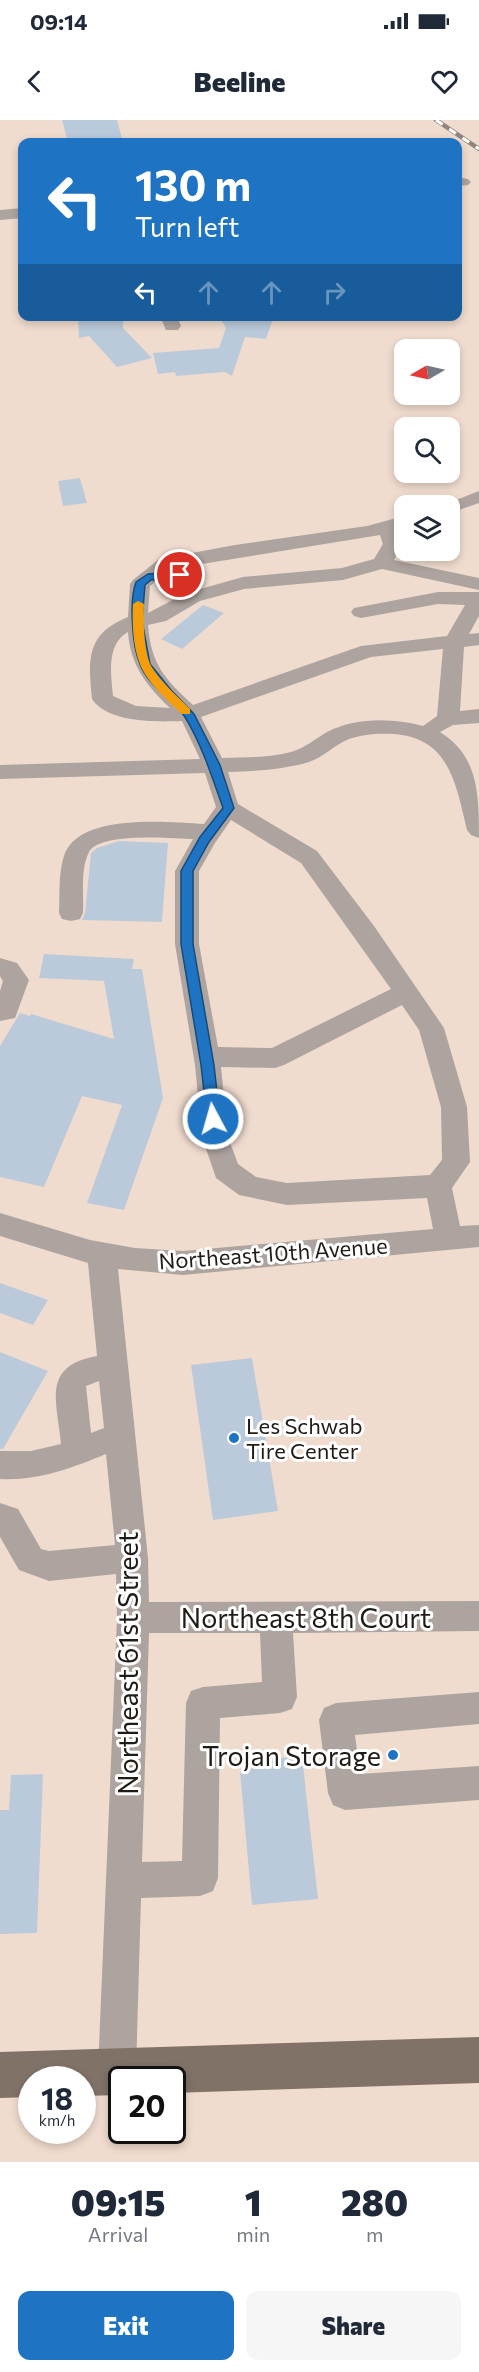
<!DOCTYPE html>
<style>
body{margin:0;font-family:Commissioner,sans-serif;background:#f6f6f7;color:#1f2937;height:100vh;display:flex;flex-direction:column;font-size:22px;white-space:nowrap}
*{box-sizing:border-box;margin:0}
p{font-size:20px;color:#747a83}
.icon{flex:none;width:33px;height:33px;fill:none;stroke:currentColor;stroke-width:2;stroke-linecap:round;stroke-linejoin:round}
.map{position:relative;height:2042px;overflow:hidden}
.panel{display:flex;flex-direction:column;background:#fff;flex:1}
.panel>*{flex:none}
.guide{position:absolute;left:18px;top:18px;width:444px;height:183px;border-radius:12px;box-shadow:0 3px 9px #0003;background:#1e74c2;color:#fff;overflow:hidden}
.needle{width:39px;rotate:261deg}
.fabs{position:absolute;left:394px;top:219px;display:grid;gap:12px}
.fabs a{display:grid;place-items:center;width:66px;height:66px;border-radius:12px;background:#fff;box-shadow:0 3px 9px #0003;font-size:30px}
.speed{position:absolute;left:18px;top:1946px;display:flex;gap:12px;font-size:30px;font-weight:700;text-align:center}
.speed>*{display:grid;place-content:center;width:78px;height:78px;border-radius:50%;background:#fff;box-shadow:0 3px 9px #0003;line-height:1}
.speed small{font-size:15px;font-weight:400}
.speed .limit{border:3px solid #111;border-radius:9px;background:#fff;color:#111}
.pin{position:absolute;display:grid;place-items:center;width:51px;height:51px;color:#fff;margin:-26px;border:3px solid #fff;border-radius:50%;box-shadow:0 2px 6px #0007}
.me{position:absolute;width:66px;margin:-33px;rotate:354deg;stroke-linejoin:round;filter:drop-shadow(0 0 4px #0008)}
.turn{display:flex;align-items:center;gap:21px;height:126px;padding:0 18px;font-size:27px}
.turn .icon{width:78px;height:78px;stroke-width:2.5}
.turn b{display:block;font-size:42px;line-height:51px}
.lanes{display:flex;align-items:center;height:57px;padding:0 18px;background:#0003;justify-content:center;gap:30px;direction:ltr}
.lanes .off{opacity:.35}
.eta{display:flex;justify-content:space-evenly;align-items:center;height:102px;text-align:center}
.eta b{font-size:36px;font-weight:800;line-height:42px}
.button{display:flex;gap:12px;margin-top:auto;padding:12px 18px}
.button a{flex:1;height:69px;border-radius:12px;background:#1e74c2;color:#fff;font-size:24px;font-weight:800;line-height:69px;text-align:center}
.button a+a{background:#f6f6f7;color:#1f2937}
.status{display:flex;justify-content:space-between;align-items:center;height:42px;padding:0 30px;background:#fff;direction:ltr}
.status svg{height:16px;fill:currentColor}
header{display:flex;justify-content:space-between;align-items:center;height:78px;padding:0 18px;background:#fff;font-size:27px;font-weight:800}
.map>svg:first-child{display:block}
.building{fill:#bbcada}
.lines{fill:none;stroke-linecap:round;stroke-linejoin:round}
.minor{fill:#ada49f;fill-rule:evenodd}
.major{fill:#817268;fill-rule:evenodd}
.rail-casing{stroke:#92857b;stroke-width:4.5}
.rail{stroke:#fff;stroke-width:3;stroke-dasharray:8;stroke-linecap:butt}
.route{fill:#1e74c2;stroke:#144b7e;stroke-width:1.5}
.slow{fill:#f59e0b}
.poi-dot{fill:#1e74c2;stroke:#fff;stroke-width:2}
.labels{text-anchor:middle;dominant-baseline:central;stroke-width:6;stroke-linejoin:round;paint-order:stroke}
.street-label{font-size:22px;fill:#211b16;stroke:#fff}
.poi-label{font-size:22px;fill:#211b16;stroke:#fff;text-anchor:start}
.near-street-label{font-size:27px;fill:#211b16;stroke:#fff}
.near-poi-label{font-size:27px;fill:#211b16;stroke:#fff;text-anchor:end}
</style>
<div class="status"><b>09:14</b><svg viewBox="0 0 49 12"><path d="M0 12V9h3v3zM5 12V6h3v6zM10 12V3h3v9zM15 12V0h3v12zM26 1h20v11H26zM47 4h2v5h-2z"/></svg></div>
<header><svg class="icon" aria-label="back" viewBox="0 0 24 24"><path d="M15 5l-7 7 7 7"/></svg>Beeline<svg class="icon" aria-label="heart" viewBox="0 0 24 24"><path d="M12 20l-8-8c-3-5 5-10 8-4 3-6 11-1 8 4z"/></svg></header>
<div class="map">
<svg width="479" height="2042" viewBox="0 0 479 2042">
<rect width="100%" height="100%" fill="#f0dccf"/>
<g class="building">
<path d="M62,0H117L123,22H68Z"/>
<path d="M123,196V208L152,238L117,247L89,216L79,218L78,198Z"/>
<path d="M219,196H274L266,219L245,217L232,256L225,252L176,256L175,252L158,254L153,233L219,228L226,208Z"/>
<path d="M80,358L87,383L63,386L58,361Z"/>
<path d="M203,485L224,493L182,529L161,519Z"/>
<path d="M119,721L168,723L162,802L82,800L85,793L91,733L97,728Z"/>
<path d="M44,834L134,839L132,849H142L163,978L124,1090L87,1083L122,985L82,976L44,1067L0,1057V926L20,893L30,896L31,894L114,919L104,861L39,858Z"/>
<path d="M0,1163L48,1180L33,1205L0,1193Z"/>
<path d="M0,1232L48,1251L3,1329H0Z"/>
<path d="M252,1238L278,1391L213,1400L191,1245Z"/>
<path d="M302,1636L318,1779L252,1785L240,1651L248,1641Z"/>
<path d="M43,1654L37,1813L0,1814V1690H9L11,1655Z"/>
</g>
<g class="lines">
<g class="minor">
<path d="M458,57L468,59L471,62L468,65L458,66Z"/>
<path d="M22,88V98L0,100V90Z"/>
<path d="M160,196H177L181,206L178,210H166Z"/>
<path d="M479,371V383L450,393V386H441Z"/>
<path d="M404,396L405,408L399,410L403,424L394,440L479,458V470L382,449L343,460L244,469L200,481L166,501L148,505C151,545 165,559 193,585L361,526L447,516L465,485L438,484L361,498L354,496L351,492L354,488L438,472H479V496L469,514L479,513V525L464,527L460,591L479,589V603L453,605L440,612C479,636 479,676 479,718L471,715L467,710C456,665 450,618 394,614C379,613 363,614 349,619C334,625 324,637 309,642C282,650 255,651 228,652L238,684L317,731L374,806L444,908L467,987L470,1042L452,1068L460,1106L479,1105V1127L183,1155L118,1149L148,1438L149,1482L479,1481V1511L293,1513L297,1577L292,1589L280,1593L220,1598L218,1758L213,1771L200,1776L141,1778L136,1951L133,1959H122V1968L117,1970L103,1965L98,1951L117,1498L116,1454L49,1461L19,1450L0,1417V1383L18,1389L41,1429L49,1431L115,1425L106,1334C72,1348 38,1361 0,1359V1331H31L61,1324C57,1281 41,1246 97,1236L88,1143L0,1116V1093L90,1120L135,1128L183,1131L433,1109L427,1078L287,1085L239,1075L216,1058L202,1017L195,945L175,824V751L193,719C173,718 99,712 89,732C80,750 84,774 83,793L80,799L71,801L62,799L59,793C60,773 58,751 65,733C82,693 168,702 204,704L216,687L205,653L0,659V645L200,639L182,601C156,602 108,603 92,579C88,539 86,514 128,497L130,464L133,460L158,440L165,438L235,425L367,406ZM380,415L383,424L374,439L342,448L243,457L186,473L148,493L150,466L171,449ZM128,512C130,545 147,566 170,588L136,586L113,576C111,555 106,524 128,512ZM443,529L437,596L423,606C393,598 356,597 327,612C315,619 305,628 291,632C269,638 245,637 222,638L201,597L371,537ZM231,700L301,743L391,869L272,928L218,927L199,824V751L215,723ZM402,885L419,910L441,987L442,1040L430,1055L287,1063L256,1057L238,1044L228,1017L221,947L275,948L284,945ZM99,1261L104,1308L91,1313L86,1266ZM149,1513H260L262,1562L203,1567L191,1571L186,1583L182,1741L142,1742Z"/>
<path d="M0,838L17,843L29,860L15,898L0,901V871L3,861L0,856Z"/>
<path d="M479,1572V1604L355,1615L360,1654L479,1646V1680L345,1690L333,1685L328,1673L319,1600L324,1588L336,1583Z"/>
</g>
<path class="major" d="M479,1917V1963L172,1973V1959H122V1975L82,1976V1959H32V1977L0,1978V1932Z"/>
<defs>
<path id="rail" d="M436,0L479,29"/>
</defs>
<use href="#rail" class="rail-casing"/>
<use href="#rail" class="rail"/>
</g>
<path class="route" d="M180,452L185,455L183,457L151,460L145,465L142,501L150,544L171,570L194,594L220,645L234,688L209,722L193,751V824L214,945L220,999L213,1004L207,999L201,945L181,824V751L200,717L223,688C212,657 202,625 185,597C173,579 148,566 140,544C132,526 129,480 136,462L148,454Z"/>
<path class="slow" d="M138,481L144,484C143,500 144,532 151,546C161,562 177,576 190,589V594H182C169,582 146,561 140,544C133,527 132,502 133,484Z"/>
<g class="poi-dot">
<circle cx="234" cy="1318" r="6"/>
<circle cx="393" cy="1635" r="6"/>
</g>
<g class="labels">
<g class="street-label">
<text transform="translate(273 1133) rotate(-4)">Northeast 10th Avenue</text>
</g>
<g class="poi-label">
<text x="246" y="1305">Les Schwab<tspan x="246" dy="25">Tire Center</tspan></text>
</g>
<g class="near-street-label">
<text x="306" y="1497">Northeast 8th Court</text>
<text transform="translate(127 1543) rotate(-90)">Northeast 61st Street</text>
</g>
<g class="near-poi-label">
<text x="381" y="1635">Trojan Storage</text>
</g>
</g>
</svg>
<div class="fabs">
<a><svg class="needle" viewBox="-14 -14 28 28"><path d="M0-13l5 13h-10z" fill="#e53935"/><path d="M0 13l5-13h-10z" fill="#747a83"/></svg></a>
<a><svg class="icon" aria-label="search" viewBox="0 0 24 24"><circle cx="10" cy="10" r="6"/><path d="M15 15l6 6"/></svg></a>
<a><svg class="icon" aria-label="layers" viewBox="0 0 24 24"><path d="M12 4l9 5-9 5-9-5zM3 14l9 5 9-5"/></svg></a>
</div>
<div class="speed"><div>18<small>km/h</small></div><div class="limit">20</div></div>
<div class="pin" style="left:180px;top:455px;background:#d93025"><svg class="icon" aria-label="arrive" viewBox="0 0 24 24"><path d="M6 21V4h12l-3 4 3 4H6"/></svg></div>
<svg class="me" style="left:213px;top:999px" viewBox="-20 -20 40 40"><circle r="17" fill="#1e74c2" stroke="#fff" stroke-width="3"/><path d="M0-11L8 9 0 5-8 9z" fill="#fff"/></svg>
<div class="guide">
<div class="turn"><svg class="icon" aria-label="left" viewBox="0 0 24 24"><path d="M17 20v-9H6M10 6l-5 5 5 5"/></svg><div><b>130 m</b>Turn left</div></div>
<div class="lanes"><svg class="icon" aria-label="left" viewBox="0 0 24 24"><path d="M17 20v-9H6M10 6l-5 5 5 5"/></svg><svg class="icon off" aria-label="ahead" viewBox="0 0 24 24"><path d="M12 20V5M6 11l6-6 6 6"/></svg><svg class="icon off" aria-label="ahead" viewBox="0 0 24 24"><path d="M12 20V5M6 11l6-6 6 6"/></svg><svg class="icon off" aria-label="right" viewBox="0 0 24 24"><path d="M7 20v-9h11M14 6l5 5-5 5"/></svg></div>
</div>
</div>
<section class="panel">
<div class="eta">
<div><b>09:15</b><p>Arrival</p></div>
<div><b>1</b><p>min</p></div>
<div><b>280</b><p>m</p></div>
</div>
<div class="button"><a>Exit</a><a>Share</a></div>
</section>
